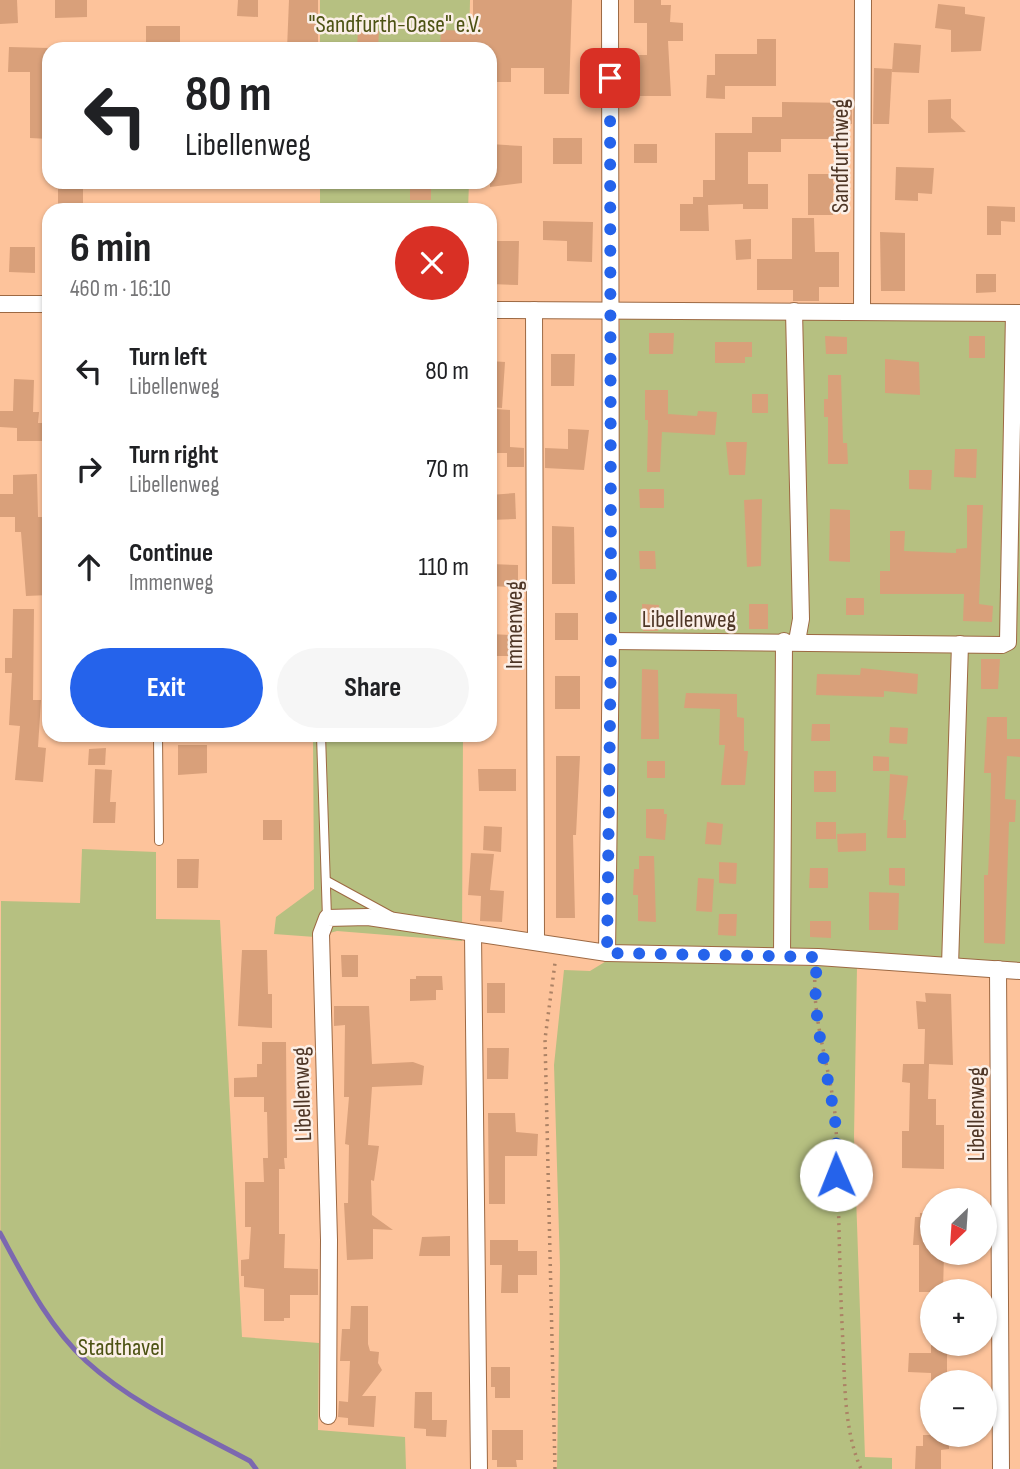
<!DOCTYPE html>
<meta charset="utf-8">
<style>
body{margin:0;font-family:"Sofia Sans Condensed",sans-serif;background:#f6f6f6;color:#202124;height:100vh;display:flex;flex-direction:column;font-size:26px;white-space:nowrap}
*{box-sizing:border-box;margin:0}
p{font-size:23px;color:#757577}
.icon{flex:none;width:38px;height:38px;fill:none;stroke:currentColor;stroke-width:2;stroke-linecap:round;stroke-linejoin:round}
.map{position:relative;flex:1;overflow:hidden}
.side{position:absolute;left:42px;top:203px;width:455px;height:539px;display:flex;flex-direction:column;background:#fff;border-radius:21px;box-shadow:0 2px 5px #0004}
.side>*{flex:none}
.top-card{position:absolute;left:42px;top:42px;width:455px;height:147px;border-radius:21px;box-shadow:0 2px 5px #0004;background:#fff;color:#202124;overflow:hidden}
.needle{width:46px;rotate:205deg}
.tools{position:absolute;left:920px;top:1188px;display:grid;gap:14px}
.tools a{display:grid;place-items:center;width:77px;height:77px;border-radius:50%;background:#fff;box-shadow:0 2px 5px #0004;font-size:35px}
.pin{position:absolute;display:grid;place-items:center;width:60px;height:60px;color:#fff;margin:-30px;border-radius:14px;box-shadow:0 4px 10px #0006}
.me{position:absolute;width:77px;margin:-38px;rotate:359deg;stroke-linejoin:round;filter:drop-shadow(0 0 5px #0008)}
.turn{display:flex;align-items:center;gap:24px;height:147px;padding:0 28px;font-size:32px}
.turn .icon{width:91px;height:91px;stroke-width:2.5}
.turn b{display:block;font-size:49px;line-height:60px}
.round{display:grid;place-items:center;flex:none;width:74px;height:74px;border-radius:37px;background:#f6f6f6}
.headline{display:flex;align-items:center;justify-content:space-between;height:119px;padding:0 28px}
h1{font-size:42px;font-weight:700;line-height:52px}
.primary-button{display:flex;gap:14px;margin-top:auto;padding:14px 28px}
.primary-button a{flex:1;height:80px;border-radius:42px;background:#2563eb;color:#fff;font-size:28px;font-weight:700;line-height:80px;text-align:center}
.primary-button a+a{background:#f6f6f6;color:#202124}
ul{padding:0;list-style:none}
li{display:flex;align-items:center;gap:21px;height:98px;padding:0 28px}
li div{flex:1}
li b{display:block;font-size:26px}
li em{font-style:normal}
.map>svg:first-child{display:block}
.green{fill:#b6c081}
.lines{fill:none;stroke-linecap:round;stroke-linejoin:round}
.stream{stroke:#7c68b0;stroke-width:5}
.building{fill:#d9a07a}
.lane-casing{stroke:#9d6943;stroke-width:10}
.street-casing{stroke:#9d6943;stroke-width:18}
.path{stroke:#ac8265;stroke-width:3.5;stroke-dasharray:2 5;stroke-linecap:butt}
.lane{stroke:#fff;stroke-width:8}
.street{stroke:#fff;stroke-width:16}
.route{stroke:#2563eb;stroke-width:12;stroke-dasharray:0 21.6}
.labels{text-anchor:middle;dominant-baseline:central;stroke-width:5;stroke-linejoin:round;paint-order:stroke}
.park-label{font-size:24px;fill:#4c5213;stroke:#fbefe7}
.street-label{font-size:24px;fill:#4e3626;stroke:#fbefe7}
</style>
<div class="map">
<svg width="1020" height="1469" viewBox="0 0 1020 1469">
<rect width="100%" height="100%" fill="#fdc39b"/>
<g class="green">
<path d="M320,0H470L469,49H320Z"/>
<path d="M320,182H469L468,210H320Z"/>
<path d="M620,319L1020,320V965L790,949L614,945V649Z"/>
<path d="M313,735H463L462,941L337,931L315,937L274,934L276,917L314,889Z"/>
<path d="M82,849L156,852V919L220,920L242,1337L319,1343L318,1430L405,1437L406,1469H0L1,901L80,903Z"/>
<path d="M608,960L857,967L854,1137L865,1457L892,1458V1469H557L560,1267L554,1065L564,970L590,971Z"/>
</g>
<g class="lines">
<path class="stream" d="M0,1233C24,1277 48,1326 86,1361C133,1404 194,1431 250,1461L256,1469"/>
</g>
<g class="building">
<path d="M0,0H17L18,23L0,24Z"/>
<path d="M55,0H87V17L55,18Z"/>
<path d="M238,0H258V17L237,16Z"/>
<path d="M289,0H318V49H287Z"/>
<path d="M473,0H572L569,94H544V68H511V82H490V49H440L441,30L473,31Z"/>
<path d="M634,0H661V5H671L670,22L683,23V41H668L671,96H634L633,55H647V23H634Z"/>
<path d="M938,4L965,7V14L985,17L981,51L951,52V30L935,28Z"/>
<rect x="146" y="26" width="34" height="23"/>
<path d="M358,30L379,31L378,48L357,47Z"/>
<path d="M757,39H776V86H725V99L706,98L707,75H715V54H757Z"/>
<path d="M894,43L921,45L919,73L892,72Z"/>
<path d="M9,47L49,48V139L30,138V72H8Z"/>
<path d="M874,68L892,69L889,124H873Z"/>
<path d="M951,99V118L966,132L928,133V100Z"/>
<path d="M782,102L852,103V124H845L844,139H781V152H748V184H768V209H743V204L708,205L709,231H680V204H693V197H703V180H715V133H752V117H782Z"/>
<rect x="553" y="138" width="29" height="26"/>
<path d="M490,144L522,146V183L490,187Z"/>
<rect x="634" y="144" width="23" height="19"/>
<path d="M896,167L934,168L932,194L918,193V201L895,200Z"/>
<path d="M808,174H833V183L838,187L833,193V215H808Z"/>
<rect x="410" y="182" width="21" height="18"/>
<rect x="58" y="188" width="25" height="22"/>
<path d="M987,206L1015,207V222L1001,221V235H987Z"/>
<path d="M792,218H814L815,252H839V287H819V301H793V290H757V259H792Z"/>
<path d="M543,221L593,222L592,262L567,261V241L543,240Z"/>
<path d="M880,232L905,233V291H881Z"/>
<path d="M751,239V259L736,260L735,240Z"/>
<path d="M490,241H519L518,285L490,284Z"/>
<path d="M10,247H35V273L9,272Z"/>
<path d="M976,274H996V292L976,293Z"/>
<path d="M649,333H674L673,354H649Z"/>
<path d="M825,336L847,337V354H826Z"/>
<rect x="969" y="336" width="16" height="22"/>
<path d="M715,342H752V357H745V363H715Z"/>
<path d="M551,354H575L574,386H551Z"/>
<path d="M885,359L919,362L920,395L885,393Z"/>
<path d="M490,361L505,362L502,408L490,407Z"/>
<path d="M828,375H841L843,443H847L848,464H828V417H824V399H828Z"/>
<path d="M14,379L34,380L33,412H39L38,423H45L44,441H17V428L0,427V411H13Z"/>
<path d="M645,390H668V414L697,416L698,411L717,412L715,435L662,432L660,472H647L648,420H645Z"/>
<rect x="752" y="394" width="16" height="19"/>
<path d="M495,409L510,410V447L524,448V467H507V453H494Z"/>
<path d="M568,429L589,430L584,470L545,468V448L568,449Z"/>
<path d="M726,442H747L745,475H729Z"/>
<path d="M955,449H977L976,478L954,477Z"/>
<path d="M909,470H932L931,490L909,489Z"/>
<path d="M37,474L38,517H44V563H49V595L26,596L21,532H15V517H0V494H13V475Z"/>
<path d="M639,489H664V508H640Z"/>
<path d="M515,493L516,519L490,520V495Z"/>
<path d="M762,499L761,566L747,567L744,500Z"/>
<path d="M967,505H983L979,604L993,606L992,622L963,621L964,594H880V571H890V531H905L904,551L956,553V549L967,548Z"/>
<path d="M830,509L850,510V562L829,561Z"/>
<path d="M552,526L574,527L575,584H552Z"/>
<path d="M639,551H655L656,569H640Z"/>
<path d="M490,564L518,565V580H511V587L490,586Z"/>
<rect x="846" y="598" width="18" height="17"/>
<path d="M642,604L659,605L658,631H643Z"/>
<rect x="749" y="604" width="19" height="25"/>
<path d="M13,609H34L33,700H41L38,747L46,748L43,782L15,780L20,726L9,725L12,673H5V658H12Z"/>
<rect x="555" y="613" width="23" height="27"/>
<path d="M490,634L511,635L510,656H490Z"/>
<path d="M981,659H1000L998,689H981Z"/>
<path d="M861,668L918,674L917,694L884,691V697L816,695L817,674L860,675Z"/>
<path d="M642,669L658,670L659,739H641Z"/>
<rect x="555" y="676" width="25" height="33"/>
<path d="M686,693L737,694V717L744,718V751H748L745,785H721L725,745H719L720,709L684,708Z"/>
<path d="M987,717H1007V739H1020V757L1007,756L1005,799L1016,800L1015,822H1009L1005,944L984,943V875H988L990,830L991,773H984Z"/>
<path d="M812,724H830V741H811Z"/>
<path d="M890,727L908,728L907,744L889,743Z"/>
<path d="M178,745H207V773L178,775Z"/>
<path d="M106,748L105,765H88L89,749Z"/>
<path d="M556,756H580L576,835H573L575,918H556Z"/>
<path d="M873,756L889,757V771H873Z"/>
<rect x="647" y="761" width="18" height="17"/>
<path d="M95,769L112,770L110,802H116L115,823H93Z"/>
<path d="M478,769H516V791H479Z"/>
<rect x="814" y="771" width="22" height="21"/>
<path d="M890,774L908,776L903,820H906V838H887Z"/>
<path d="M646,809H664V814H667L665,840L646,838Z"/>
<rect x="263" y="820" width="19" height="20"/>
<path d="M707,822L723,824L721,845L705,844Z"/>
<rect x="816" y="822" width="20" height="17"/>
<path d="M484,826L502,827L501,852L483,850Z"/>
<path d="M866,833V851L838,852L837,834Z"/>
<path d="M471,853L494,854L490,890L504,891L502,922L480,921L481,896L468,895Z"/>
<path d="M639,856H654L656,922L638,921V895H633L634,869H639Z"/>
<path d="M177,859H199L198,888H177Z"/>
<path d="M719,862L737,863L736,884L719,883Z"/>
<path d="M810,868H828V888H809Z"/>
<path d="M889,868H905V886L889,885Z"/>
<path d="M698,878L714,879L712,912L696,911Z"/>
<path d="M869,892L899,893L898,930H869Z"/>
<path d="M719,914H737L736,936L718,935Z"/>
<path d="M810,921H831V938L810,937Z"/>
<path d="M242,950H267L268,994H272V1028L238,1026Z"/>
<path d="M341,955H358V977H342Z"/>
<path d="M416,976H442L443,990H436V1000L410,1001V979H416Z"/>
<rect x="487" y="983" width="18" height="30"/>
<path d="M925,993L951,994L953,1065L929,1064L928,1099H936V1125H944V1169L902,1168V1131H909L910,1083L902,1082L903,1064H924L925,1029H918L916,1001L926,1002Z"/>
<path d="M334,1006H369L372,1064L413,1062L424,1066L422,1085L372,1087L368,1145L379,1146L374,1181L371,1180L372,1215L393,1230L373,1229V1259L347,1260L344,1203H348L349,1145L345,1144L349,1097H344L345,1025L334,1026Z"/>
<path d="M262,1042H286L287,1158H284L285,1169H279V1234H285L284,1268L318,1269V1295H290V1318H284V1321H264V1289L244,1287V1276H241V1260L249,1259L251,1227H245V1182H264L263,1158H268L267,1112H264V1097H234V1078L257,1077V1064H262Z"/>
<path d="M487,1048H509L508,1079H487Z"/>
<path d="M488,1113H515L516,1132L538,1134L537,1156H505V1204H489Z"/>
<path d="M920,1213H933V1253H944L943,1292H919V1245H913L915,1217H920Z"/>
<path d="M450,1236V1256H419L422,1237Z"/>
<path d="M490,1240H518V1251H537V1275H518V1293H501L502,1265H490Z"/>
<path d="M351,1306H368V1344L370,1351L379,1352L378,1363L382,1370L362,1396H376L374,1427L348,1425V1418L338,1417L339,1401L348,1402L350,1361H340L342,1329H350Z"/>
<path d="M931,1344H947V1382H931V1373L908,1372L909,1353H931Z"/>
<path d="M491,1367H510V1398H495V1387H491Z"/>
<path d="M415,1392H432V1420H447L446,1437L426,1436V1429L414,1428Z"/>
<path d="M492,1430H523V1460H516L517,1467H497V1460H492Z"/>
<path d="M923,1435H949V1449L941,1450V1469H915L916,1446H923Z"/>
</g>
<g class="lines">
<defs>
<g id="lane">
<path d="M158,735L159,841"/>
<path d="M321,735L327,918"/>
<path d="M327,881L391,916"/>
</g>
<g id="street">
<path d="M0,304H49"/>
<path d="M490,310L1020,313"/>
<path d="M534,310L536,940"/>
<path d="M794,311L801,619L797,641"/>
<path d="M862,312L863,0"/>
<path d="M611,641L1002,645L1008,642L1014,313"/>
<path d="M473,934L479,1469"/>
<path d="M607,953L611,641L610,0"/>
<path d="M782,956L784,641"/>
<path d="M950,966L960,644"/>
<path d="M998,969L1001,1469"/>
<path d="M328,1416L329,1240L321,934L327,918L368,917L607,953L818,957L1020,971"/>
</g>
</defs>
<use href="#lane" class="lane-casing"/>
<use href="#street" class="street-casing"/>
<g class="path">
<path d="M815,973C812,1025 833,1075 836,1126C839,1198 839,1271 843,1344C845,1385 844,1430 861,1469"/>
<path d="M555,1469L545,1039L555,963"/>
</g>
<use href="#lane" class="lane"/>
<use href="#street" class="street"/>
</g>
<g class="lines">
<path class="route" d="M610,78L611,641L607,953L818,957C809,1012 827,1066 835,1120C837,1138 836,1157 836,1175"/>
</g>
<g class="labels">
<g class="park-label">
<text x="395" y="24">"Sandfurth-Oase" e.V.</text>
<text x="121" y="1347">Stadthavel</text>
</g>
<g class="street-label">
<text transform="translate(840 156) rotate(-90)">Sandfurthweg</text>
<text x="689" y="619">Libellenweg</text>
<text transform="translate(514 625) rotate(-90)">Immenweg</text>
<text transform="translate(302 1094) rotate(-92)">Libellenweg</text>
<text transform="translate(976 1114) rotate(-90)">Libellenweg</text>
</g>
</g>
</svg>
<div class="tools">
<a><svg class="needle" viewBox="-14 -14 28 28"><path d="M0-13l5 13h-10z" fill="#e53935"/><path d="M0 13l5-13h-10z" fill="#757577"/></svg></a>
<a>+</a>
<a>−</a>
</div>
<div class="pin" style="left:610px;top:78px;background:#d93025"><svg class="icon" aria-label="arrive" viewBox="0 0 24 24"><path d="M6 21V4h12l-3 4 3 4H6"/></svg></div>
<svg class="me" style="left:836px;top:1175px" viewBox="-20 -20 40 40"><circle r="19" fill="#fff"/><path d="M0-13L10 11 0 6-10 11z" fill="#2563eb"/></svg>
<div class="top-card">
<div class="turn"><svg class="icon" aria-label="left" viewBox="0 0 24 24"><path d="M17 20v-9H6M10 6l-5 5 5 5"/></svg><div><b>80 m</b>Libellenweg</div></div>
</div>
<section class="side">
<div class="headline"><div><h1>6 min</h1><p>460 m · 16:10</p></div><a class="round" style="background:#d93025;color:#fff"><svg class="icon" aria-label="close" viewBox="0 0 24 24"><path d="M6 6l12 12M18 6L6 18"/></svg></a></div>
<ul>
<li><svg class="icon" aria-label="left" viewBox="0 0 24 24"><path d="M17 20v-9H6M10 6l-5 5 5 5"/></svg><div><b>Turn left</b><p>Libellenweg</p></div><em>80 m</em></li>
<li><svg class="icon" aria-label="right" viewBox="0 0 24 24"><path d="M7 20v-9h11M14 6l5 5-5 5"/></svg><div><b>Turn right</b><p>Libellenweg</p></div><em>70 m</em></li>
<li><svg class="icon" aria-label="ahead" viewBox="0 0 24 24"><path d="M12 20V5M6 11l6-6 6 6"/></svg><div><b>Continue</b><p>Immenweg</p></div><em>110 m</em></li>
</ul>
<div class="primary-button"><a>Exit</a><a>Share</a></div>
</section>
</div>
